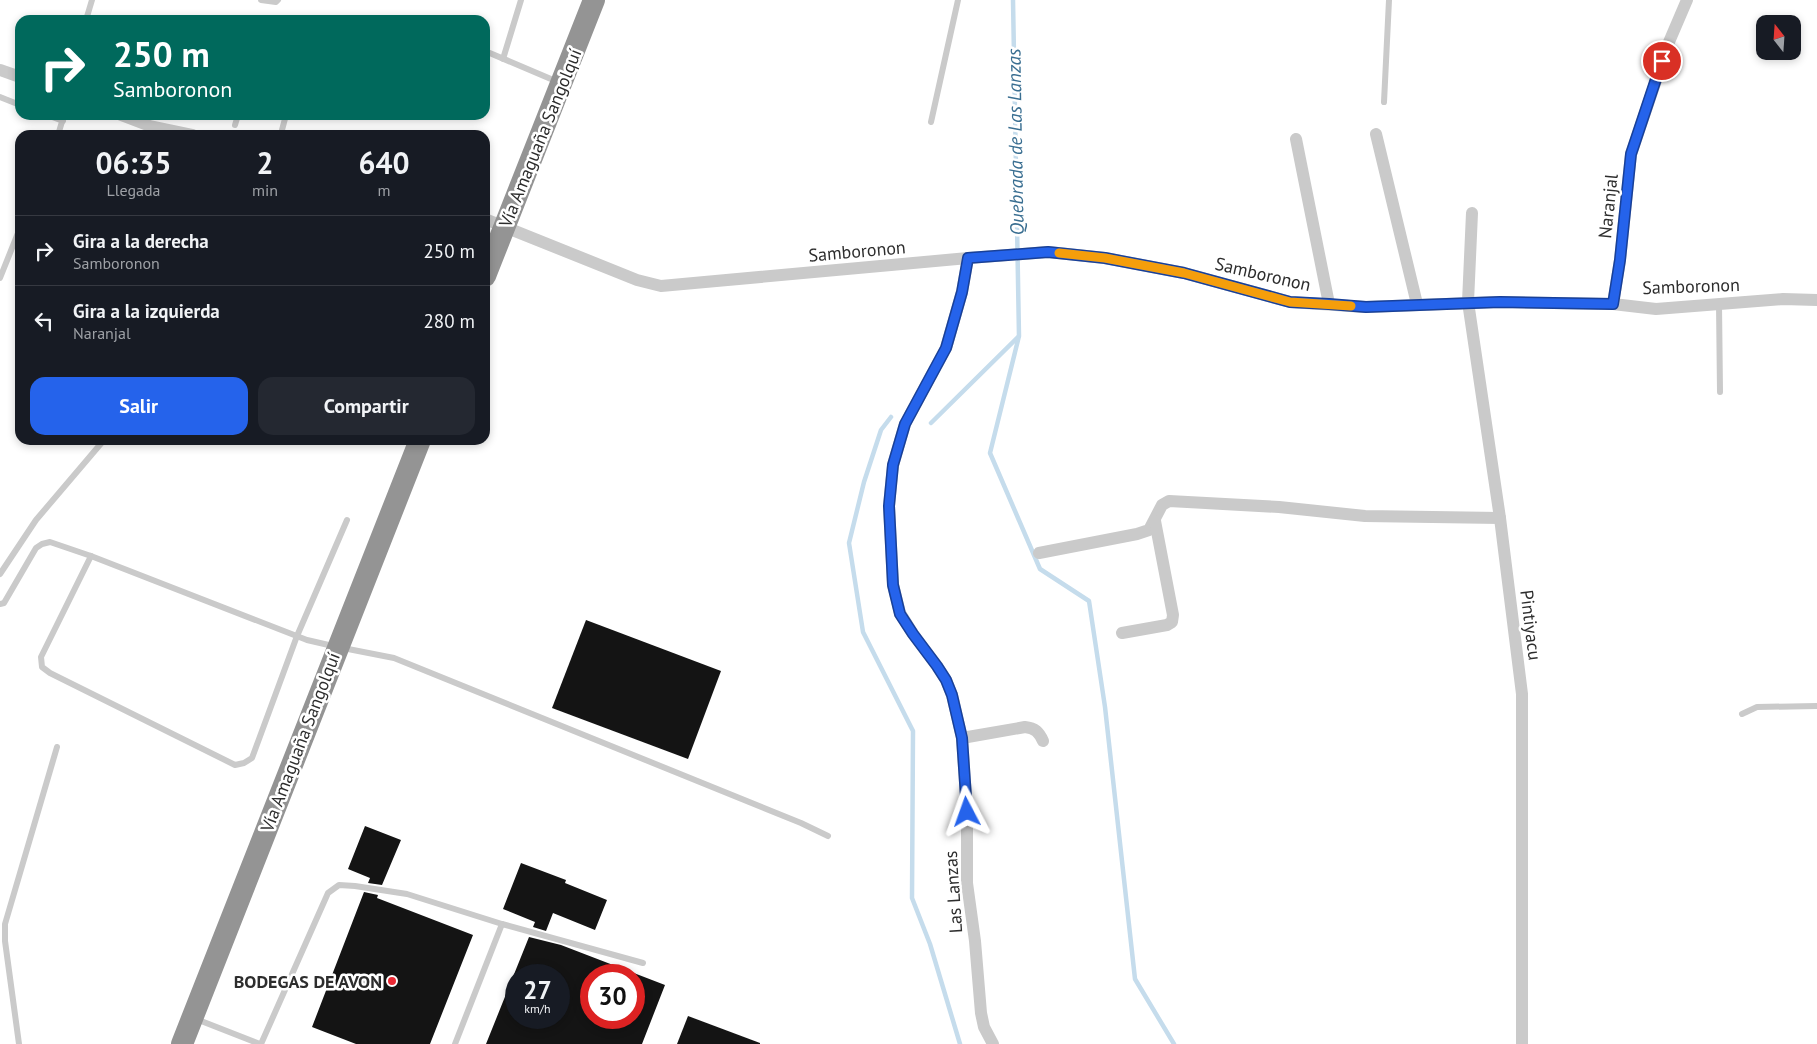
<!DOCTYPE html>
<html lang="es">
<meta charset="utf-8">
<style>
body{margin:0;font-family:"PT Sans",sans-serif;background:#242831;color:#f1f3f6;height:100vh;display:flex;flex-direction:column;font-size:19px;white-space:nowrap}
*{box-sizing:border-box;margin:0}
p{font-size:16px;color:#9ea1a6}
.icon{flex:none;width:28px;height:28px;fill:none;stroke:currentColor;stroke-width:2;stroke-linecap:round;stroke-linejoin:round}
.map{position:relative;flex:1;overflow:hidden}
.details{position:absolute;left:15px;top:130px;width:475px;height:315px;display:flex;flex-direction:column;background:#171b24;border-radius:15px;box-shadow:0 2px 8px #0003}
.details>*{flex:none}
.banner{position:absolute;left:15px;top:15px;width:475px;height:105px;border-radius:15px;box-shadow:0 2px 8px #0003;background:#00695c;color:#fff;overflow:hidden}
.needle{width:32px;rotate:343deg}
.fabs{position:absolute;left:1756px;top:15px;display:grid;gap:10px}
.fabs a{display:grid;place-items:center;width:45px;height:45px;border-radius:10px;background:#171b24;box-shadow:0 2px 8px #0003;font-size:25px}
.speed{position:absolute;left:505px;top:964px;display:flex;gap:10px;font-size:25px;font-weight:700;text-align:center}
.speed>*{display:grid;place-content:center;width:65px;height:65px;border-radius:50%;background:#171b24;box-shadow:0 2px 8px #0003;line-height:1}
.speed small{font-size:12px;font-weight:400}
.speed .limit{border:8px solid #d22;background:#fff;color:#111}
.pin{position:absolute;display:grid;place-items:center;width:42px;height:42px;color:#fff;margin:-21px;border:2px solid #fff;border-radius:50%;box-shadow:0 1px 5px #0007}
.me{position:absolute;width:55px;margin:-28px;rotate:356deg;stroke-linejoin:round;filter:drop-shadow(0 0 4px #0008)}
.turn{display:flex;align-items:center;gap:18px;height:105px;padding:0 15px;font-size:22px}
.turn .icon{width:65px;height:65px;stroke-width:2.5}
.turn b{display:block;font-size:35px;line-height:42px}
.eta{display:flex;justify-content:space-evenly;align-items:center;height:85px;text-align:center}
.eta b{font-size:30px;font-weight:700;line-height:35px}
.button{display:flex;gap:10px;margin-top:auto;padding:10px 15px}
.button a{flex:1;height:58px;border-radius:15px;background:#2563eb;color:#fff;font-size:20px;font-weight:700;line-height:58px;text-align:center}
.button a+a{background:#242831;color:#f1f3f6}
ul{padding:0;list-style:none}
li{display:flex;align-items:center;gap:15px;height:70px;padding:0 15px;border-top:1px solid #363941}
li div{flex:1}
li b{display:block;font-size:19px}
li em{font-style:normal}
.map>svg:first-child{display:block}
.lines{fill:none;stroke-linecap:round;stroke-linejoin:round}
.stream{stroke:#c5dcec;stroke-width:4.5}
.building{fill:#141414;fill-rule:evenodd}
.lane{stroke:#cacaca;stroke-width:6}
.street{stroke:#cacaca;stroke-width:12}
.highway{stroke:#949494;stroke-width:22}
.route-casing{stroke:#184099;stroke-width:12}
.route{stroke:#2563eb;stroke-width:9}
.slow{stroke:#f59e0b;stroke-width:9}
.poi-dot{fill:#ea2934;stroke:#fff;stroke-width:2}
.labels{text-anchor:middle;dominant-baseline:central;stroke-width:5;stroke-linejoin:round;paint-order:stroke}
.street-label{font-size:18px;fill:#2d2d2d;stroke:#fff}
.poi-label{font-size:18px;font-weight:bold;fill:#2d2d2d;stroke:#fff;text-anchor:end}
.water-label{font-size:19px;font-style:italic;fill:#396e91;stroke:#fff}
</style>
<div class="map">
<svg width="1817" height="1044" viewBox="0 0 1817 1044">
<rect width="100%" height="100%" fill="#fff"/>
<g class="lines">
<g class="stream">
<path d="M1013,0L1019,336L990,453L1040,569L1089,601L1105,707L1135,979L1174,1044"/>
<path d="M891,417L881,430L864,482L849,543L863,632L913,731L912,898L930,944L960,1044"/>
<path d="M931,423L1018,337"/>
</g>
</g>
<g class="building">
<path d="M586,620L721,671L688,759L552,708Z"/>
<path d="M365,826L401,840L382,885L368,883L370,878L348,869Z"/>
<path d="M521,863L566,880L565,883L607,900L595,930L553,913L546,931L533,927L535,922L503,909Z"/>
<path d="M364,892L378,895L377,898L473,935L430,1044H356L312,1027Z"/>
<path d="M529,937L561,945L665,985L642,1044H486ZM516,975H559V1018H516ZM591,975H634V1018H591Z"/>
<path d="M688,1016L760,1043V1044H677Z"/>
</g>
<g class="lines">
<g class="lane">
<path d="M261,0L276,2L278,0"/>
<path d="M86,20L92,0"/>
<path d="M485,51L558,82"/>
<path d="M503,59L521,0"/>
<path d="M0,97L20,105"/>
<path d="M1384,102L1389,0"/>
<path d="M47,115L63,121"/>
<path d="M931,122L958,0"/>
<path d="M235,125L238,115"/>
<path d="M282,130L286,115"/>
<path d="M58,135L64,115"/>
<path d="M0,278L20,228"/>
<path d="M1719,304L1720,392"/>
<path d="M91,556L41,657L42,667L50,673L235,765L244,763L252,758L297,636L347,520"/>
<path d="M0,574L36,520L104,440"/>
<path d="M0,604L4,603L36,548L42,544L50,542L91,556L307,640L333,646"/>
<path d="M343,648L394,658L801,823L828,836"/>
<path d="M1742,714L1757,707L1817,706"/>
<path d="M196,1019L260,1044"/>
<path d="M19,1044L5,941V924L57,747"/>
<path d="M261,1044L328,893L339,885L355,886L407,894L502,924L643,963"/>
<path d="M455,1044L502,924"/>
</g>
<g class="street">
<path d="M0,70L20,77"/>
<path d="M121,115L150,126L193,135"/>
<path d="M1376,134L1417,304"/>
<path d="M1296,139L1329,304"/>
<path d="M1472,213L1468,302L1500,518L1522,694V1044"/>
<path d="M485,219L637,280L661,286L968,258L1048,252L1105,258L1184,273L1290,302L1365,307L1500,302L1613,304L1656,309L1783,299L1817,300"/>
<path d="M968,258L962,292L946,348L905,424L893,465L889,506L893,585L900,613L913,634L937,666L946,680L952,695L962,738L967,812V883L975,941L981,1013L984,1027L993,1044"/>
<path d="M1613,304L1620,260L1631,154L1669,42L1687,0"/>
<path d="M1039,553L1137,534L1149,530L1162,505L1169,501L1279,507L1365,516L1500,518"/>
<path d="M1122,633L1167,625L1172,622L1173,615L1155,521"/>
<path d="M962,738L1025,727C1035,728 1039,732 1043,741"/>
</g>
<g class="highway">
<path d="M485,276L594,0"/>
<path d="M182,1044L420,440"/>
</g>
</g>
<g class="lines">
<defs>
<path id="route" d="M967,812L962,738L952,695L946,680L937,666L913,634L900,614L893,585L889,506L893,465L905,424L946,348L962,292L968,258L1048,252L1105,258L1184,273L1290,302L1329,304L1366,307L1500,302L1613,304L1620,260L1631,154L1662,61"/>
</defs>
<use href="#route" class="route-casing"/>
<use href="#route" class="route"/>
<path class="slow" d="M1059,253L1105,258L1184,273L1290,302L1351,306"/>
</g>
<circle class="poi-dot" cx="392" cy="981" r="5"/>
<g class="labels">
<g class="street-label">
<text transform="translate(540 138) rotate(-68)">Vía Amaguaña Sangolquí</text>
<text transform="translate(1608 206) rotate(-84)">Naranjal</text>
<text transform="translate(857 251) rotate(-5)">Samboronon</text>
<text transform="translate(1263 274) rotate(13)">Samboronon</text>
<text transform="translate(1691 286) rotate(-2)">Samboronon</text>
<text transform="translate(1531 625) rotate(83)">Pintiyacu</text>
<text transform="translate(300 742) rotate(-69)">Vía Amaguaña Sangolquí</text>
<text transform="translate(953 892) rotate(-94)">Las Lanzas</text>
</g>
<g class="poi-label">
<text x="382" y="981">BODEGAS DE AVON</text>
</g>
<g class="water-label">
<text transform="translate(1015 142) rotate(-91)">Quebrada de Las Lanzas</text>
</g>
</g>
</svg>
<div class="fabs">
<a><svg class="needle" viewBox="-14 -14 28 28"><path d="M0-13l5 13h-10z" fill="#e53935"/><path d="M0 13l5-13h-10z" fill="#9ea1a6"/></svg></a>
</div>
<div class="speed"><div>27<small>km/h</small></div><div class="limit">30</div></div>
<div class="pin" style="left:1662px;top:61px;background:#d93025"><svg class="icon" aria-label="arrive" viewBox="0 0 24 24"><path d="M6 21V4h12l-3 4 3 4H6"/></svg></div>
<svg class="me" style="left:967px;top:812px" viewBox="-20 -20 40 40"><path d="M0-17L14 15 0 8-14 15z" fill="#2563eb" stroke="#fff" stroke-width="4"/></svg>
<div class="banner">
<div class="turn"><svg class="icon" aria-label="right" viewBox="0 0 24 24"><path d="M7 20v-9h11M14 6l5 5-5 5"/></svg><div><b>250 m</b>Samboronon</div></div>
</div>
<section class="details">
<div class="eta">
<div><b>06:35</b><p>Llegada</p></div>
<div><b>2</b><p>min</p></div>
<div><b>640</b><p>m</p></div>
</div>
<ul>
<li><svg class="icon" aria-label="right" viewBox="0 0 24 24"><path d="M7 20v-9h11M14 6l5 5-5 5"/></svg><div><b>Gira a la derecha</b><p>Samboronon</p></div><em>250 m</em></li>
<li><svg class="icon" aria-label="left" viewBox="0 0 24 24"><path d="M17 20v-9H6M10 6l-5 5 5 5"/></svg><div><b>Gira a la izquierda</b><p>Naranjal</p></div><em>280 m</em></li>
</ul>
<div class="button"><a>Salir</a><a>Compartir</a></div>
</section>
</div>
